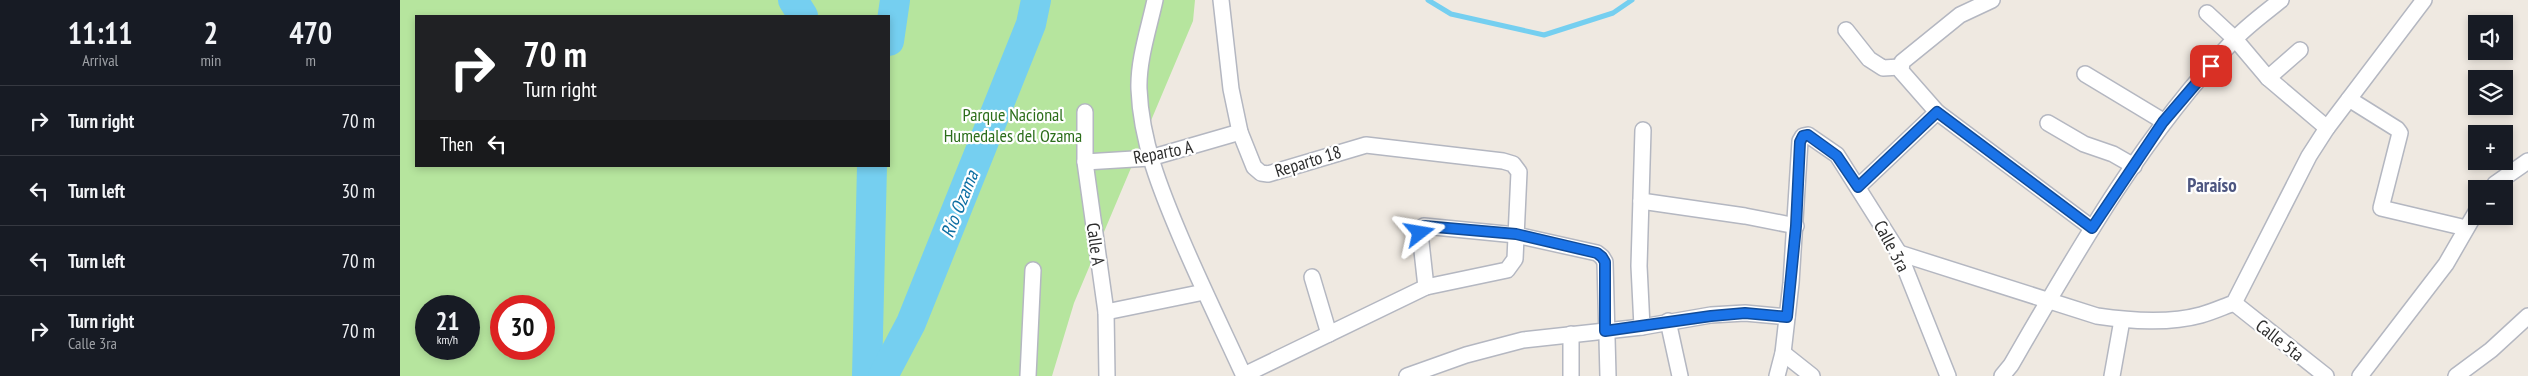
<!DOCTYPE html>
<meta charset="utf-8">
<style>
body{margin:0;font-family:"PT Sans Narrow",sans-serif;background:#20242c;color:#f1f3f6;height:100vh;display:flex;flex-direction:column;font-size:19px;white-space:nowrap}
*{box-sizing:border-box;margin:0}
p{font-size:16px;color:#9ea1a6}
.icon{flex:none;width:28px;height:28px;fill:none;stroke:currentColor;stroke-width:2;stroke-linecap:round;stroke-linejoin:round}
.map{position:relative;flex:1;overflow:hidden}
.sheet{display:flex;flex-direction:column;background:#171b24;width:400px}
.sheet>*{flex:none}
.banner{position:absolute;left:15px;top:15px;width:475px;height:152px;border-radius:0px;box-shadow:0 2px 8px #0003;background:#202124;color:#fff;overflow:hidden}
.controls{position:absolute;left:2068px;top:15px;display:grid;gap:10px}
.controls a{display:grid;place-items:center;width:45px;height:45px;border-radius:0px;background:#171b24;box-shadow:0 2px 8px #0003;font-size:25px}
.speed{position:absolute;left:15px;top:295px;display:flex;gap:10px;font-size:25px;font-weight:700;text-align:center}
.speed>*{display:grid;place-content:center;width:65px;height:65px;border-radius:50%;background:#171b24;box-shadow:0 2px 8px #0003;line-height:1}
.speed small{font-size:12px;font-weight:400}
.speed .limit{border:8px solid #d22;background:#fff;color:#111}
.pin{position:absolute;display:grid;place-items:center;width:42px;height:42px;color:#fff;margin:-21px;border-radius:10px;box-shadow:0 2px 8px #0006}
.me{position:absolute;width:55px;margin:-28px;rotate:76deg;stroke-linejoin:round;filter:drop-shadow(0 0 4px #0008)}
.turn{display:flex;align-items:center;gap:18px;height:105px;padding:0 25px;font-size:22px}
.turn .icon{width:65px;height:65px;stroke-width:2.5}
.turn b{display:block;font-size:35px;line-height:42px}
.then{display:flex;align-items:center;height:48px;padding:0 25px;background:#0003;gap:10px;font-size:19px}
.eta{display:flex;justify-content:space-evenly;align-items:center;height:85px;text-align:center}
.eta b{font-size:30px;font-weight:800;line-height:35px}
ul{padding:0;list-style:none}
li{display:flex;align-items:center;gap:15px;height:70px;padding:0 25px;border-top:1px solid #363941}
li div{flex:1}
li b{display:block;font-size:19px}
li em{font-style:normal}
main{display:flex;flex:1;min-height:0}
.map>svg:first-child{display:block}
.park{fill:#b6e59e;fill-rule:evenodd}
.lines{fill:none;stroke-linecap:round;stroke-linejoin:round}
.stream{stroke:#75cff0;stroke-width:5}
.river{stroke:#75cff0;stroke-width:30}
.street-casing{stroke:#b4b7c1;stroke-width:18}
.street{stroke:#fff;stroke-width:15}
.route-casing{stroke:#114b97;stroke-width:12}
.route{stroke:#1a73e8;stroke-width:9}
.labels{text-anchor:middle;dominant-baseline:central;stroke-width:4.5;stroke-linejoin:round;paint-order:stroke}
.park-label{font-size:18px;fill:#2c6e1b;stroke:#fff}
.street-label{font-size:18px;fill:#2e2e2e;stroke:#fff}
.neighbourhood-label{font-size:19px;font-weight:bold;fill:#4d5680;stroke:#fff}
.water-label{font-size:19px;font-style:italic;fill:#0d6fa3;stroke:#fff}
</style>
<main>
<section class="sheet">
<div class="eta">
<div><b>11:11</b><p>Arrival</p></div>
<div><b>2</b><p>min</p></div>
<div><b>470</b><p>m</p></div>
</div>
<ul>
<li><svg class="icon" aria-label="right" viewBox="0 0 24 24"><path d="M7 20v-9h11M14 6l5 5-5 5"/></svg><div><b>Turn right</b></div><em>70 m</em></li>
<li><svg class="icon" aria-label="left" viewBox="0 0 24 24"><path d="M17 20v-9H6M10 6l-5 5 5 5"/></svg><div><b>Turn left</b></div><em>30 m</em></li>
<li><svg class="icon" aria-label="left" viewBox="0 0 24 24"><path d="M17 20v-9H6M10 6l-5 5 5 5"/></svg><div><b>Turn left</b></div><em>70 m</em></li>
<li><svg class="icon" aria-label="right" viewBox="0 0 24 24"><path d="M7 20v-9h11M14 6l5 5-5 5"/></svg><div><b>Turn right</b><p>Calle 3ra</p></div><em>70 m</em></li>
</ul>
</section>
<div class="map">
<svg width="2128" height="376" viewBox="0 0 2128 376">
<rect width="100%" height="100%" fill="#efe9e1"/>
<path class="park" d="M0,0H795L793,21L674,303L652,376H0ZM16,16H489V166H16ZM26,306H69V349H26ZM101,306H144V349H101Z"/>
<g class="lines">
<path class="stream" d="M1028,0L1051,14L1144,35L1213,13L1232,0"/>
<g class="river">
<path d="M393,0L403,16"/>
<path d="M489,41L495,0"/>
<path d="M467,376L472,166"/>
<path d="M483,376L511,323L631,24L636,0"/>
</g>
<defs>
<g id="street">
<path d="M755,0C749,28 738,60 739,89C741,142 761,191 781,238C801,285 823,330 844,376"/>
<path d="M821,0L831,89L840,132L854,167L861,173L868,174L966,145L1103,161L1113,164L1119,172L1115,259L1107,270L1026,287L844,375"/>
<path d="M1592,0L1560,15L1502,62L1501,71L1537,112L1692,228"/>
<path d="M1807,13L1835,39L1868,78L1927,128"/>
<path d="M1446,30L1469,59L1483,68L1500,67"/>
<path d="M1685,74L1763,121"/>
<path d="M1868,78L1900,50"/>
<path d="M1949,99L1997,129L2000,133L1981,208L2066,228"/>
<path d="M685,112V162L706,312L707,376"/>
<path d="M1648,123L1684,144L1713,154L1734,166"/>
<path d="M685,162L750,158L840,132"/>
<path d="M1458,187L1537,112"/>
<path d="M2092,189L2095,184L2128,161"/>
<path d="M1241,201L1345,216L1396,226"/>
<path d="M1499,253L1697,316C1731,321 1768,324 1801,315C1812,312 1823,307 1834,303L1909,156L1927,128L2024,0"/>
<path d="M912,277L929,334"/>
<path d="M1026,287L1020,233L1024,226L1116,235L1197,253L1202,257L1205,262L1208,376"/>
<path d="M1834,303L1926,376"/>
<path d="M706,312L804,292"/>
<path d="M1268,321L1280,376"/>
<path d="M1242,327L1239,266L1243,130"/>
<path d="M1383,353L1412,376"/>
<path d="M628,376L633,270"/>
<path d="M1007,376L1066,355L1123,340L1242,327L1311,315L1345,313L1387,317"/>
<path d="M1171,376V334"/>
<path d="M1377,376L1383,353L1391,283L1400,141L1403,136L1408,135L1437,155L1499,253L1548,376"/>
<path d="M1602,376L1611,365C1677,251 1743,135 1834,40C1848,25 1865,13 1881,0"/>
<path d="M1712,376L1722,320"/>
<path d="M1960,376L2046,264L2076,212"/>
<path d="M2056,376L2091,350L2128,316"/>
</g>
</defs>
<use href="#street" class="street-casing"/>
<use href="#street" class="street"/>
</g>
<g class="lines">
<defs>
<path id="route" d="M1020,233L1024,226L1116,234L1197,253L1202,257L1205,262V331L1311,316L1345,313L1387,317L1396,226L1400,142L1403,136L1408,135L1437,156L1458,187L1537,112L1692,228L1763,122L1811,66"/>
</defs>
<use href="#route" class="route-casing"/>
<use href="#route" class="route"/>
</g>
<g class="labels">
<g class="park-label">
<text x="613" y="114">Parque Nacional<tspan x="613" dy="21">Humedales del Ozama</tspan></text>
</g>
<g class="street-label">
<text transform="translate(763 152) rotate(-11)">Reparto A</text>
<text transform="translate(908 161) rotate(-17)">Reparto 18</text>
<text transform="translate(696 244) rotate(82)">Calle A</text>
<text transform="translate(1492 246) rotate(62)">Calle 3ra</text>
<text transform="translate(1880 340) rotate(38)">Calle 5ta</text>
</g>
<g class="neighbourhood-label">
<text x="1812" y="185">Paraíso</text>
</g>
<g class="water-label">
<text transform="translate(559 204) rotate(-68)">Río Ozama</text>
</g>
</g>
</svg>
<div class="controls">
<a><svg class="icon" aria-label="sound" viewBox="0 0 24 24"><path d="M4 9h4l5-4v14l-5-4H4zM17 9q2 3 0 6"/></svg></a>
<a><svg class="icon" aria-label="layers" viewBox="0 0 24 24"><path d="M12 4l9 5-9 5-9-5zM3 14l9 5 9-5"/></svg></a>
<a>+</a>
<a>−</a>
</div>
<div class="speed"><div>21<small>km/h</small></div><div class="limit">30</div></div>
<div class="pin" style="left:1811px;top:66px;background:#d93025"><svg class="icon" aria-label="arrive" viewBox="0 0 24 24"><path d="M6 21V4h12l-3 4 3 4H6"/></svg></div>
<svg class="me" style="left:1020px;top:233px" viewBox="-20 -20 40 40"><path d="M0-17L14 15 0 8-14 15z" fill="#1a73e8" stroke="#fff" stroke-width="4"/></svg>
<div class="banner">
<div class="turn"><svg class="icon" aria-label="right" viewBox="0 0 24 24"><path d="M7 20v-9h11M14 6l5 5-5 5"/></svg><div><b>70 m</b>Turn right</div></div>
<div class="then">Then<svg class="icon" aria-label="left" viewBox="0 0 24 24"><path d="M17 20v-9H6M10 6l-5 5 5 5"/></svg></div>
</div>
</div>
</main>
